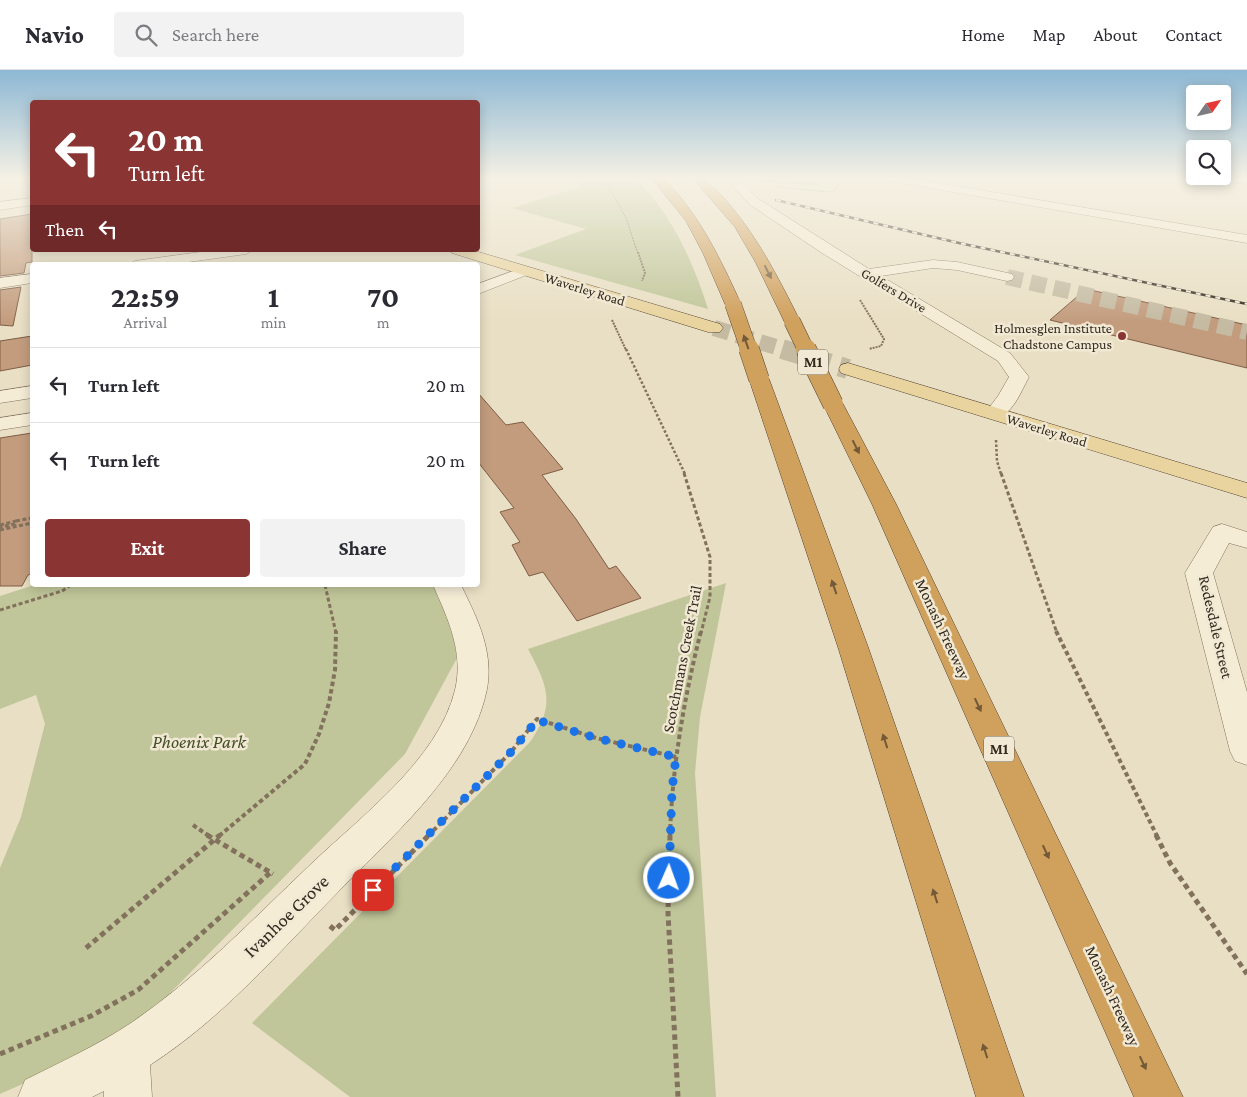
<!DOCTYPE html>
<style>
body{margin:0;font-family:"Crimson Pro",serif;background:#f2f2f3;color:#2b2b33;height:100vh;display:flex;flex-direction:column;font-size:19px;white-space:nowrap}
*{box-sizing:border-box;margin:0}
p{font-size:16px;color:#7c7c81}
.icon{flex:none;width:28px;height:28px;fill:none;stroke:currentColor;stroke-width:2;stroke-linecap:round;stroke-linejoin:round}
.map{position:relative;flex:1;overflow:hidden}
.panel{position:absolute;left:30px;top:192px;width:450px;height:325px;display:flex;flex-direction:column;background:#fff;border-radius:5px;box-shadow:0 2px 12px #0003}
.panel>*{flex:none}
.banner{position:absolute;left:30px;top:30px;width:450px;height:152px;border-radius:5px;box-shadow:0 2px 12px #0003;background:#8a3433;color:#fff;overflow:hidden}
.needle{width:32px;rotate:56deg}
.controls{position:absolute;left:1186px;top:15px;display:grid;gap:10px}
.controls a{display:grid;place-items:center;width:45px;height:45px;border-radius:5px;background:#fff;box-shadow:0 2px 12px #0003;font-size:25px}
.pin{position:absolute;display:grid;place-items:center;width:42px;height:42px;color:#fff;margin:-21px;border-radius:10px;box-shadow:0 2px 8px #0006}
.me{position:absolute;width:55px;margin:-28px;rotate:2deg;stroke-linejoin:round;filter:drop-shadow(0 0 4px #0008)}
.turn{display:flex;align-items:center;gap:18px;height:105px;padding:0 15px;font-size:22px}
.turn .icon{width:65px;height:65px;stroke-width:2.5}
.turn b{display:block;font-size:35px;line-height:42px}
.then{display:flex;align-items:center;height:48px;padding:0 15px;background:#0003;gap:10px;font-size:19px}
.eta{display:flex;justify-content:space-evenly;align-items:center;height:85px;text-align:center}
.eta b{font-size:30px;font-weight:700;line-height:35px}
.cta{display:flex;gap:10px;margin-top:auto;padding:10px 15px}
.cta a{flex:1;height:58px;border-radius:5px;background:#8a3433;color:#fff;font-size:20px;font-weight:700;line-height:58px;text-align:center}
.cta a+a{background:#f2f2f3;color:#2b2b33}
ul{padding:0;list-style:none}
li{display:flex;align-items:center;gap:15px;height:75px;padding:0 15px;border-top:1px solid #e1e1e2}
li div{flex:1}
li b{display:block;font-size:19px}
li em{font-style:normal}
header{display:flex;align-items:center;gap:30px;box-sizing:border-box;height:70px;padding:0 25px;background:#fff;border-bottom:1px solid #e1e1e2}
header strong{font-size:24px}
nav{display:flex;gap:28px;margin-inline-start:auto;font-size:18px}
.search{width:350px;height:45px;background:#f2f2f3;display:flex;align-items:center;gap:12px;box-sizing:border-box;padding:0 18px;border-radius:5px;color:#7c7c81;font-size:19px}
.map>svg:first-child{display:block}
.green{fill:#c0c699}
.building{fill:#c39c7e;stroke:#7e5d45}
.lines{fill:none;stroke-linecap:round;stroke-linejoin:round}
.minor-tunnel{stroke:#c5bba3;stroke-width:16;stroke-dasharray:16 8;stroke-linecap:butt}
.major-tunnel-far1{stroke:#c5bba3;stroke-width:16;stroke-dasharray:16 8;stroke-linecap:butt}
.major-tunnel{stroke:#c5bba3;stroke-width:20;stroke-dasharray:20 10;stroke-linecap:butt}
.minor-casing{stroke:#82715c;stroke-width:1}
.major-casing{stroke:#504030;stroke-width:1}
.highway-casing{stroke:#504030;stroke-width:1}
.path-far5{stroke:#82715c;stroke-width:1;stroke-dasharray:2 1;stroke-linecap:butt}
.path-far4{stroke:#82715c;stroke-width:2;stroke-dasharray:2 1;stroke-linecap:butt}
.path-far3{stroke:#82715c;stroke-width:2.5;stroke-dasharray:2.5 2;stroke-linecap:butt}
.path-far2{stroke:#82715c;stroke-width:3;stroke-dasharray:4 2.5;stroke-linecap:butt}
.path-far1{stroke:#82715c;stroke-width:4;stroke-dasharray:4.5 3;stroke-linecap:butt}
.path{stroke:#82715c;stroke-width:5;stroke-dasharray:5.5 4;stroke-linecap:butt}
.minor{fill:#f5ecd6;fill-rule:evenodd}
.major{fill:#e9d49f;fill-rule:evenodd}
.highway{fill:#d0a05d;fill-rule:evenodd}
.rail-casing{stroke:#33291f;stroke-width:2.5}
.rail{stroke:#f1e9d3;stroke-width:2;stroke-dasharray:5;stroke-linecap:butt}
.highway-bridge-far1-casing{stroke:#504030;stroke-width:17;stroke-linecap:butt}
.highway-bridge-casing{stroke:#504030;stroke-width:21;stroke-linecap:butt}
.highway-bridge-far1{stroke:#d0a05d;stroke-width:16}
.highway-bridge{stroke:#d0a05d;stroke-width:20}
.oneway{fill:#725938}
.route{stroke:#1a73e8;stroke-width:9;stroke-dasharray:0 16.2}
.poi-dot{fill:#8a3433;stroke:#f1e9d3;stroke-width:2}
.labels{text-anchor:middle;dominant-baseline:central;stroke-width:5;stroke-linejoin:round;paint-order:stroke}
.far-street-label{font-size:14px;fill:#33291f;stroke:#f1e9d3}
.far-poi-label{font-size:14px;fill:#33291f;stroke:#f1e9d3;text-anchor:end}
.shield{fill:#f1e9d3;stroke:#6c6355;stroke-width:1}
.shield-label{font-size:15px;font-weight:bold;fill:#33291f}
.street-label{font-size:16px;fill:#33291f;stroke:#f1e9d3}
.near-park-label{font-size:19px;font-style:italic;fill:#434d27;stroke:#f1e9d3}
.near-street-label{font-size:19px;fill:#33291f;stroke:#f1e9d3}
</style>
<header>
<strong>Navio</strong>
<div class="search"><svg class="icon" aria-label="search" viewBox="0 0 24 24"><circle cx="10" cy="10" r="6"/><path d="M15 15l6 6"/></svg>Search here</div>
<nav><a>Home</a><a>Map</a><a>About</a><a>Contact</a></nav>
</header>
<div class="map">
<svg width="1247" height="1027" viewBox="0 0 1247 1027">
<rect width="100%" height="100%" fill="#e9dfc4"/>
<g class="green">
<path d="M575,108L636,109C672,145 693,191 708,239L515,185L586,159L512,138L581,117Z"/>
<path d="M745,108H821L819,116L748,111Z"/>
<path d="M726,513L700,647L695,703L716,1027H350L252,953L530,672C556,634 548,617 528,579Z"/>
<path d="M34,515H436L463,577L405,684L126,968L0,1024V798L21,747L45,654L36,625L0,639V526Z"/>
</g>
<g class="building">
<path d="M32,144V192L26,193L24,203L0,206V149Z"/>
<path d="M21,217L13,256L0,255V220Z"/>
<path d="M1086,219L1247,255V298L1050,250Z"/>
<path d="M32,266V295L0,301V271Z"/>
<path d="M478,323L506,355L523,352L563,399L542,405L576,449L609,499L616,496L641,528L577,551L543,502L529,506L512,475L520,472L500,442L514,438L478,392Z"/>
<path d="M32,363V503L28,505L22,516H0V368Z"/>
</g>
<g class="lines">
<path class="minor-tunnel" d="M1007,207L1247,262"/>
<path class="major-tunnel-far1" d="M714,258L786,280"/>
<path class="major-tunnel" d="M782,279L848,299"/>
<defs>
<g id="minor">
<path d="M726,108H737L757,128L869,199L933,190L957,192L1012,204L1014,207L1012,210L1007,211L957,200L933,198L881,206L1010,283L1029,307C1020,323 1010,353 988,347L985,343L998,326L1009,307L998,291L822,183L749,134Z"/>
<path d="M885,108H908L1247,165V173L890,111Z"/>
<path d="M1219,108H1247V114L1224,111Z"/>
<path d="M32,128V135L0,140V132Z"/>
<path d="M215,180H253L246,184L167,195H128L135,191Z"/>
<path d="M524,197L531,201L529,204L478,224V214Z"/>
<path d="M32,204V213L0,218V208Z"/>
<path d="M32,316V328L0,333V321Z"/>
<path d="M32,343V355L0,360V348Z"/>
<path d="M1222,454L1247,462V478L1229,473L1213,503L1247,622V695L1235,691L1230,681L1185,503L1213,457Z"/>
<path d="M433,515H461C477,548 494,581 487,619C471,699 393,765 339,821C279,882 223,948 150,995L152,1027H104V1021L92,1027H18L25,1010C61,992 98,975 131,953C197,908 252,850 310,795C360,747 438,690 455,620C464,582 448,549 433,515Z"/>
</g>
<g id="major">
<path d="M450,180H472L720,254L723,258L720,262H708L452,183Z"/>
<path d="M848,293L1247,413V428L841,303L839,299L841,295Z"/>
</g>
<g id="highway">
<path d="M652,108H663C699,144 720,188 741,234L739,237H727L725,234L703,183L686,151Z"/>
<path d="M693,108H704C748,148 774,199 800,251L798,255H786L756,193L735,157Z"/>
<path d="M759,303L766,305L769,309L868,577L1024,1027H976L838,577L749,309L752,305Z"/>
<path d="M833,328L840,330L843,334L896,434L1183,1027H1134L872,434L823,334L826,330Z"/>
</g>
</defs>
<use href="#minor" class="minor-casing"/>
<use href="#major" class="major-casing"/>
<use href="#highway" class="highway-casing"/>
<g class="path-far5">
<path d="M604,108L626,148L638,184"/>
<path d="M777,117L828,122L836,120L839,108"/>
</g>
<g class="path-far4">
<path d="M638,182L645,203L642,211"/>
<path d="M860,230L884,269L881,276L869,279"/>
<path d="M612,250L626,280"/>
</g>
<g class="path-far3">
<path d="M626,279L685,404"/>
<path d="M996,370L997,391L1001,404"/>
</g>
<g class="path-far2">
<path d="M684,403L710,487V527L701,563"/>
<path d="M1001,403L1057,563"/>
<path d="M16,451L32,448"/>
<path d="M0,455L16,451L15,454L0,457"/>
<path d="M0,460L32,453"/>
<path d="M325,515L336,563"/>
<path d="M0,540L62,521L71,515"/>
</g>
<g class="path-far1">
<path d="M1056,561L1157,766"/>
<path d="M193,755L209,766"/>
<path d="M219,766L305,694L319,664L329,633L335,600L336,561"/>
<path d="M428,766L511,682L537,649L596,668L676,687"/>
<path d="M670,766C672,698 684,628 701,561"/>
</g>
<g class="path">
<path d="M207,765L273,804"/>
<path d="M670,765L668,843L678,1027"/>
<path d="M1156,765L1170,793L1247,904"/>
<path d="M330,856L335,860L429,765"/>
<path d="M86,878L220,765"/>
<path d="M0,984L91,946L138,920L271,802"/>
</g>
<use href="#minor" class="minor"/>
<use href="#major" class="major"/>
<use href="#highway" class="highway"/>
<defs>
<path id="rail" d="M776,130L959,173L1247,234"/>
</defs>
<use href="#rail" class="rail-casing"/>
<use href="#rail" class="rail"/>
<defs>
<g id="highway-bridge-far1">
<path d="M733,234L749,280"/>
<path d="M792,251L806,280"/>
</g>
<g id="highway-bridge">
<path d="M749,279L759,309"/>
<path d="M806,279L833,334"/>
</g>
</defs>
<use href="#highway-bridge-far1" class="highway-bridge-far1-casing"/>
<use href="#highway-bridge" class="highway-bridge-casing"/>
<use href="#highway-bridge-far1" class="highway-bridge-far1"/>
<use href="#highway-bridge" class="highway-bridge"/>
</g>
<defs><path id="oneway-solid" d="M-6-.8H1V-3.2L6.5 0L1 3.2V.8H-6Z" transform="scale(1.25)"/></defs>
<g class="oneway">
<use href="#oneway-solid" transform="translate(768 202) rotate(63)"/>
<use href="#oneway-solid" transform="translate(746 272) rotate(-109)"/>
<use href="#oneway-solid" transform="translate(856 377) rotate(63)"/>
<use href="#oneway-solid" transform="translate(834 517) rotate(-109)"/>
<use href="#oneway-solid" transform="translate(978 635) rotate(65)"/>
<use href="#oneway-solid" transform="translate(885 671) rotate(-108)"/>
<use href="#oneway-solid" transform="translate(1046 782) rotate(65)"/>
<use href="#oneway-solid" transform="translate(935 826) rotate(-108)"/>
<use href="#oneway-solid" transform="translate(985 981) rotate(-108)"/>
<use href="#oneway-solid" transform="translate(1143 993) rotate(65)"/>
</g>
<linearGradient id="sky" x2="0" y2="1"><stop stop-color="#8db8d4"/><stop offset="0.43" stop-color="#f5f1e4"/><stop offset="1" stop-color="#f5f1e4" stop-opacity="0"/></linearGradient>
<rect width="1247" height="252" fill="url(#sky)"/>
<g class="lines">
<path class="route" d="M373,820L511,682L537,650L596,668L676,687L672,720L669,808"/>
</g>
<circle class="poi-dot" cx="1122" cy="266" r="5"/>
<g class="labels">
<g class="far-street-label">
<text transform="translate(585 219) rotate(17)">Waverley Road</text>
<text transform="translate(894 220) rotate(31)">Golfers Drive</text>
<text transform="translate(1047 360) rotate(17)">Waverley Road</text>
</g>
<g class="far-poi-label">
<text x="1112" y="258">Holmesglen Institute<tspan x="1112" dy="16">Chadstone Campus</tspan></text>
</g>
<g class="shield">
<rect x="798" y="279.5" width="30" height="25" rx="4"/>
<rect x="984" y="666.5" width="30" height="25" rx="4"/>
</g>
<g class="shield-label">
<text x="813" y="292">M1</text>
<text x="999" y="679">M1</text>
</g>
<g class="street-label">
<text transform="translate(1216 557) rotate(77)">Redesdale Street</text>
<text transform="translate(943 559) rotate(65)">Monash Freeway</text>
<text transform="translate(682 589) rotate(-79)">Scotchmans Creek Trail</text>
<text transform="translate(1113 926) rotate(65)">Monash Freeway</text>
</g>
<g class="near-park-label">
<text x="199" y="671">Phoenix Park</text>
</g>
<g class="near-street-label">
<text transform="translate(286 846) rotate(-44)">Ivanhoe Grove</text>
</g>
</g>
</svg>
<div class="controls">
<a><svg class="needle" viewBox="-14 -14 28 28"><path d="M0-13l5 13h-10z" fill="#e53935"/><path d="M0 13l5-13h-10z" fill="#7c7c81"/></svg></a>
<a><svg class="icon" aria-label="search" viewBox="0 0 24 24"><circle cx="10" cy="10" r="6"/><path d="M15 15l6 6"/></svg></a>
</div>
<div class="pin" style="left:373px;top:820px;background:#d93025"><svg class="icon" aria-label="arrive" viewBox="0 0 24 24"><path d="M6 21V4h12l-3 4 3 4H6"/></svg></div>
<svg class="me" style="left:669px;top:808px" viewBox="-20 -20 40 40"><circle r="17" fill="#1a73e8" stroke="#fff" stroke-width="3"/><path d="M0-11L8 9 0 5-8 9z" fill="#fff"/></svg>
<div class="banner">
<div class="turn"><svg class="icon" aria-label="left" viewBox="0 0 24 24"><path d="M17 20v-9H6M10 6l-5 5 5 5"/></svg><div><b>20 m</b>Turn left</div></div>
<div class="then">Then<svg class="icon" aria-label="left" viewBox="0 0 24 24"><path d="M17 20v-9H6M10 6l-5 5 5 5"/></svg></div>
</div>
<section class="panel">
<div class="eta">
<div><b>22:59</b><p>Arrival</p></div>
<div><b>1</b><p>min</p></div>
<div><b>70</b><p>m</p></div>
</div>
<ul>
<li><svg class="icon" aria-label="left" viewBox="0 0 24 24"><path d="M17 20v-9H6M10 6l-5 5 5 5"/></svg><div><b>Turn left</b></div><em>20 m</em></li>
<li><svg class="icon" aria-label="left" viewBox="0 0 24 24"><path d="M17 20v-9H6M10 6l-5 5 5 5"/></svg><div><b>Turn left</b></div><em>20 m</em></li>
</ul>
<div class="cta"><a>Exit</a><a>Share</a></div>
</section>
</div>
